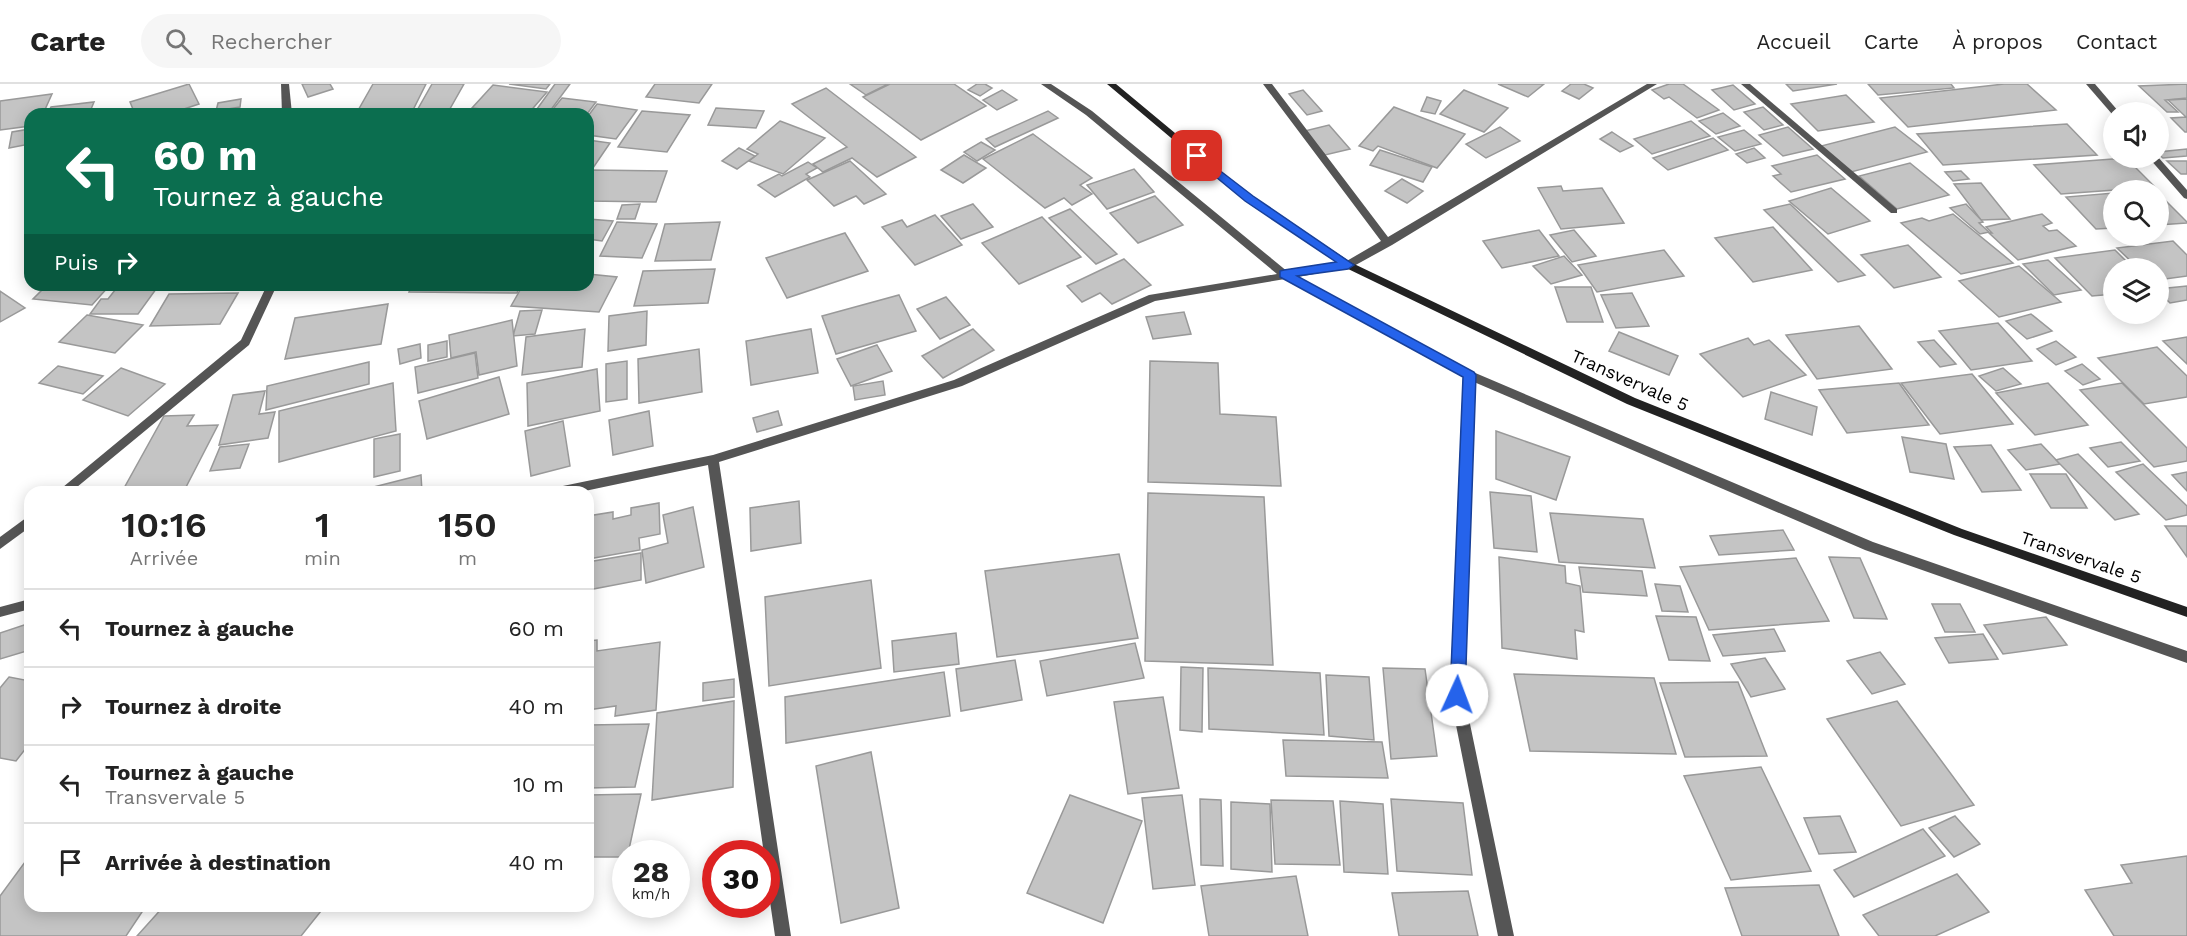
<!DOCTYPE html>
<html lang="fr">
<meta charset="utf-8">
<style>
body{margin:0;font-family:"Work Sans",sans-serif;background:#f6f6f6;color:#222;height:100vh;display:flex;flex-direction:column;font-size:22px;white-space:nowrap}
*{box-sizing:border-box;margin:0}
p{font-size:20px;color:#767676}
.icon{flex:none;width:33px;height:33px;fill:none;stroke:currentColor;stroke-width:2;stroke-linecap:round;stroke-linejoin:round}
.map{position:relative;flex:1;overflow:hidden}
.details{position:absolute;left:24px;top:402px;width:570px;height:426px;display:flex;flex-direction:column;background:#fff;border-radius:18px;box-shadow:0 3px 15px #0003}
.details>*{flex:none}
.banner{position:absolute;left:24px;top:24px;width:570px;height:183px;border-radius:18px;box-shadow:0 3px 15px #0003;background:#0b6e4f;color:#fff;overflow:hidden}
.tools{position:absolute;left:2103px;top:18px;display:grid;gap:12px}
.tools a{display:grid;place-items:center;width:66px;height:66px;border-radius:50%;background:#fff;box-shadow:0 3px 15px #0003;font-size:30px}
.speed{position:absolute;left:612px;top:756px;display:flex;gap:12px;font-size:30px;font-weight:700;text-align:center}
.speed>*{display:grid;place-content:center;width:78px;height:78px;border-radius:50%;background:#fff;box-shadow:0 3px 15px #0003;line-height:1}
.speed small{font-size:15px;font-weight:400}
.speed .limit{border:9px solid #d22;background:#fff;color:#111}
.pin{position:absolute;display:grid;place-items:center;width:51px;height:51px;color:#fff;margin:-26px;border-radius:12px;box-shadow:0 3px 9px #0006}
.me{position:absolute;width:66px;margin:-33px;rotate:2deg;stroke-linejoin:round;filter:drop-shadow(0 0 4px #0008)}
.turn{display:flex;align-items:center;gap:21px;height:126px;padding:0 30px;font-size:27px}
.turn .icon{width:78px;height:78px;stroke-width:2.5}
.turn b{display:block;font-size:42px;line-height:51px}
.then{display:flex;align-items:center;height:57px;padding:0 30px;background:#0003;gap:12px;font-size:22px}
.eta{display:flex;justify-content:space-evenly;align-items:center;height:102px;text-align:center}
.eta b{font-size:36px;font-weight:600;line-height:42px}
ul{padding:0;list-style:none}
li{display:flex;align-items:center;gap:18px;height:78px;padding:0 30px;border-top:2px solid #e0e0e0}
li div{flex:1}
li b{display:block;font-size:22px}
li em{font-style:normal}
header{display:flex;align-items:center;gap:36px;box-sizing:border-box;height:84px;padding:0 30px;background:#fff;border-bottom:2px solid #e0e0e0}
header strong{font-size:28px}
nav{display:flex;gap:33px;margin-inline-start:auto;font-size:21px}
.search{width:420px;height:54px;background:#f6f6f6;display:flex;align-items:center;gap:15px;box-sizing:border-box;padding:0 21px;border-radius:33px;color:#767676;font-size:22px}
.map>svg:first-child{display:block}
.building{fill:#c4c4c4;stroke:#999;stroke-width:1.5}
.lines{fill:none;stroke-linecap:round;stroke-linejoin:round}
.service{fill:#555;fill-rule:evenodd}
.minor{fill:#555;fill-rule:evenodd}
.secondary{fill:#222;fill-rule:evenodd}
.route{fill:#2563eb;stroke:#184099;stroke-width:1.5}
.labels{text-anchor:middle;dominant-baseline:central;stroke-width:6;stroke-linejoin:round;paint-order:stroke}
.street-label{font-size:18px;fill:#000;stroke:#fff}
</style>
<header>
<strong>Carte</strong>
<div class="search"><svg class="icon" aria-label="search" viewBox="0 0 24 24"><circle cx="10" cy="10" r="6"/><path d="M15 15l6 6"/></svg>Rechercher</div>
<nav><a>Accueil</a><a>Carte</a><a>À propos</a><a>Contact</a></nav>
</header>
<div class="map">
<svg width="2187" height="852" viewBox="0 0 2187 852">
<rect width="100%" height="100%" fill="#fff"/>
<g class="building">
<path d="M189,0L199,20L169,30H135L130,18Z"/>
<path d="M302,0H330L333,5L308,13Z"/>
<path d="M373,0H426L411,30H356Z"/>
<path d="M432,0H464L447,30H415Z"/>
<path d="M509,0H550L546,5Z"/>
<path d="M555,0H570L550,27L537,25Z"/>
<path d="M655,0H712L699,19L646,13Z"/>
<path d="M850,0H888L866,11Z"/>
<path d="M890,0H954L986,22L921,56L863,13Z"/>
<path d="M977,0H985L992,4L980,12L968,6Z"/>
<path d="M1498,0H1544L1528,13Z"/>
<path d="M1571,0H1584L1593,4L1579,15L1562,7Z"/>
<path d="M1669,0H1683L1719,26L1697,34L1669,13L1664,15L1652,6Z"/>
<path d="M1786,0H1837L1793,7Z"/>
<path d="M1868,0H1951L1954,4L1878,11Z"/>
<path d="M2004,0H2027L2056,26L1908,43L1880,14Z"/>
<path d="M2187,0V14L2165,16L2178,28H2167L2139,2Z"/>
<path d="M493,1L547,8L528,30L472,24Z"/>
<path d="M1733,1L1755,20L1734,26L1712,6Z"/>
<path d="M826,4L916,73L877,93L852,74L823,88L813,80L847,63L792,20Z"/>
<path d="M1002,6L1017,16L997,26L983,16Z"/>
<path d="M1303,6L1322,27L1307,31L1289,10Z"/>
<path d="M1464,6L1508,24L1484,48L1440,30Z"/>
<path d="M52,10L43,30H30V42L0,46V17Z"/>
<path d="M1846,11L1874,38L1818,47L1791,20Z"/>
<path d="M1427,13L1441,17L1435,30L1421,27Z"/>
<path d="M562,14L596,18L587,30H549Z"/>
<path d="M241,15L240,23L216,27L218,19Z"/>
<path d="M2187,15V48H2185L2171,34L2186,33L2168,16Z"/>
<path d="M94,18L89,30H47L51,23Z"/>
<path d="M597,20L637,26L616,55L588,51V32Z"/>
<path d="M1394,23L1465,50L1437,84L1378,62L1373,67L1359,62Z"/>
<path d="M1763,23L1783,41L1764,46L1744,28Z"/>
<path d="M716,24L764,27L756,44L708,41Z"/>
<path d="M642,27L690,31L667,68L618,63Z"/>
<path d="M1048,27L1058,34L995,63L986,55Z"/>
<path d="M1723,29L1740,42L1716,50L1699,37Z"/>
<path d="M780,37L825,54L783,90L749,77L758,70L747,65Z"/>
<path d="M1691,37L1710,52L1652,70L1634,55Z"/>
<path d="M2067,40L2097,71L1943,81L1917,50Z"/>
<path d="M1329,41L1350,65L1325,71L1305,47Z"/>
<path d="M1500,43L1520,57L1486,74L1466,60Z"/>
<path d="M1788,43L1813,65L1783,72L1759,51Z"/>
<path d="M1895,43L1927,68L1851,88L1821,62Z"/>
<path d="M30,45V60L9,64L12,48Z"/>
<path d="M1744,46L1761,60L1735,67L1718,53Z"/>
<path d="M1612,48L1633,62L1620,68L1600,55Z"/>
<path d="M1033,50L1092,94L1080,101L1092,110L1072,121L1064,114L1045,124L983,75Z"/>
<path d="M1713,54L1728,66L1668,86L1653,74Z"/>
<path d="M588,56L610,59L593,84L588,83Z"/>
<path d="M981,58L995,66L977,77L964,68Z"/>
<path d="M739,64L755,72L737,85L722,77Z"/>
<path d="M1754,64L1765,74L1747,79L1736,70Z"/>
<path d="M2187,65V72L2163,74L2158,70V68Z"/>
<path d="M1380,66L1432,83L1423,98L1370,81Z"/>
<path d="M964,71L986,84L963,99L941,86Z"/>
<path d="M1817,71L1845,95L1791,108L1773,92L1781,90L1772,82Z"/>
<path d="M2126,74L2155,103L2061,110L2034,81Z"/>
<path d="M850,77L886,110L864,120L856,112L834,122L807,96Z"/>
<path d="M2167,77H2187V90H2181Z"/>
<path d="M808,78L817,84L806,90L810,93L775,113L758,101L779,90L782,92Z"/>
<path d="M1910,79L1949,111L1897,125L1859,92Z"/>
<path d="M1134,85L1154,108L1107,125L1087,101Z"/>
<path d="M589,86L667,87L656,118L588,117Z"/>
<path d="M1961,87L1969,95L1953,97L1945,88Z"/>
<path d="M1402,95L1423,107L1407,119L1385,107Z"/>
<path d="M1981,99L2010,135L1981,136L1954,100Z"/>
<path d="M1561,102L1563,107L1602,104L1624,139L1561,145L1538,104Z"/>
<path d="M1831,104L1870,137L1828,150L1789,117Z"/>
<path d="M2114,109V144L2096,145L2066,113Z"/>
<path d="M2158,109L2187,138V139L2158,141Z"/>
<path d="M1155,112L1183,141L1138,159L1110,129Z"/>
<path d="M640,120L635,135H617L622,121Z"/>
<path d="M973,120L993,143L961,155L941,132Z"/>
<path d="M1790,120L1865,191L1838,198L1764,126Z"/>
<path d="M1966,120L1983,138L1979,139L1989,148L1980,150L1950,124Z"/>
<path d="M1070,125L1117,170L1096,180L1049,134Z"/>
<path d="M1953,130L2013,179L1961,190L1901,139L1922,134L1929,137Z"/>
<path d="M2042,130L2052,139L2043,142L2049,147L2057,146L2076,162L2018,176L1989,149H1992L1986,143Z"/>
<path d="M935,131L962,161L915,181L882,143L902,136L907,143Z"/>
<path d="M1042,133L1081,173L1019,200L982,159Z"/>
<path d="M588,135L613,137L602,157L588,155Z"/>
<path d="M617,138L657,140L642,174L600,172Z"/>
<path d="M720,138L711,176L655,177L665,140Z"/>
<path d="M1773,143L1812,186L1753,198L1715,154Z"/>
<path d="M1539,146L1559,172L1502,184L1483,157Z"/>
<path d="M1574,146L1596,172L1572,178L1550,151Z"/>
<path d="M845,149L868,187L787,214L766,174Z"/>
<path d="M2173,157L2187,171V192L2158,196V184H2138L2117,164Z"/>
<path d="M1908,161L1941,193L1894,204L1861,171Z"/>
<path d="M1664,166L1684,192L1597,208L1578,181Z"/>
<path d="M2115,166L2133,184H2114V210L2092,212L2055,174Z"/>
<path d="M1564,172L1582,191L1551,200L1533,182Z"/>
<path d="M1124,175L1151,201L1112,220L1100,209L1082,218L1067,202Z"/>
<path d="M2048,176L2081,206L2054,211L2023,180Z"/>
<path d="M2019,182L2061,218L1999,233L1959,197Z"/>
<path d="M715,185L708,219L634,222L643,187Z"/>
<path d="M588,190L617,193L599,228L511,222L523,201H588Z"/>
<path d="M47,201H110L92,221L33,215Z"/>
<path d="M119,201H159L138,230H90L101,215H108Z"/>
<path d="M412,201H520L517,209L409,208Z"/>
<path d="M2187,202V216L2170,219L2158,207V205Z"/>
<path d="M1555,203H1591L1603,238H1567Z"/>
<path d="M0,207L25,224L0,238Z"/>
<path d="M238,209L220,240L150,242L169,210Z"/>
<path d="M1632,209L1649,242L1616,244L1601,211Z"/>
<path d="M899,211L916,247L836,270L822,232Z"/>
<path d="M946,213L970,241L940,255L917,225Z"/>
<path d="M388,220L381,260L285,275L295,234Z"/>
<path d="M542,226L535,250L513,252L520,227Z"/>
<path d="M647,227L646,261L608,267L609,232Z"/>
<path d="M1184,228L1191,250L1153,255L1146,233Z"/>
<path d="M2031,230L2052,247L2027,255L2006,237Z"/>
<path d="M87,231L143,241L115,269L59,258Z"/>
<path d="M512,236L517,282L479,291L476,268L451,274L449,251Z"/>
<path d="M1998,239L2032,277L1971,286L1939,247Z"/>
<path d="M1859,242L1892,285L1817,295L1786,251Z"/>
<path d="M585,245L582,283L522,291L526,253Z"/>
<path d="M811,245L818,289L751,301L746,257Z"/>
<path d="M973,245L994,266L943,294L922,272Z"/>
<path d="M1619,248L1678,272L1669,291L1609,267Z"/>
<path d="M2187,253V280L2163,257Z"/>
<path d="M1748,254L1754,261L1769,256L1806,291L1743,313L1700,270Z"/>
<path d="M1934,256L1956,280L1940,283L1918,258Z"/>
<path d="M447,257V273L428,277V261Z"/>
<path d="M2056,257L2076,273L2056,281L2037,265Z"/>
<path d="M420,260L421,274L400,280L398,265Z"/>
<path d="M877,261L892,287L851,302L837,275Z"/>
<path d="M2157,263L2187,292V313L2144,320L2098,274Z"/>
<path d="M699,265L702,308L639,319L638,275Z"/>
<path d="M475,269L478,294L418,309L415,283Z"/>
<path d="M627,277V315L606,318V280Z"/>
<path d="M1150,277L1218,279L1220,330L1276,333L1281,402L1148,398Z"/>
<path d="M369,278V300L266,326L267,302Z"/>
<path d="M2082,280L2100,295L2083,301L2065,287Z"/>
<path d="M58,282L103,292L83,310L39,299Z"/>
<path d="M121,284L165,300L128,332L83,316Z"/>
<path d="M2003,284L2021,300L1996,307L1979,292Z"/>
<path d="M597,285L600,327L528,342L527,299Z"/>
<path d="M1972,290L2013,340L1940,350L1901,299Z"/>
<path d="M499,293L509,330L427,355L419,317Z"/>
<path d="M883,297L885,311L855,316L853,302Z"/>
<path d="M393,299L396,347L279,378V327Z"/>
<path d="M1899,299L1929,341L1847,349L1819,306Z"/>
<path d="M2048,299L2088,341L2035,351L1996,309Z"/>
<path d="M2122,299L2187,364V377L2154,383L2080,306Z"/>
<path d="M265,307L259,330L275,328L268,354L219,361L233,311Z"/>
<path d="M1771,308L1817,323L1812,351L1765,335Z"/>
<path d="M649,327L653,362L613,371L609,336Z"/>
<path d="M778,327L782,341L757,348L753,334Z"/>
<path d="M194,331L187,342L218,341L185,405L123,406L164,332Z"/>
<path d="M563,337L570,382L531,392L525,347Z"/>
<path d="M1496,347L1570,373L1556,416L1496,395Z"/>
<path d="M400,350V387L374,393V355Z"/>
<path d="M1902,353L1946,360L1954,395L1910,388Z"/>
<path d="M2121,358L2140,377L2108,383L2090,364Z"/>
<path d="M249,360L240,384L210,387L220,363Z"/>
<path d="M2041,360L2060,380L2026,386L2008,366Z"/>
<path d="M1991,361L2021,406L1982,408L1954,363Z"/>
<path d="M2078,370L2139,430L2115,436L2056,376Z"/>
<path d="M2143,380L2187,422V431L2166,436L2116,388Z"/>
<path d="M2187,388V407L2172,391Z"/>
<path d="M2030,390H2066L2087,424H2051Z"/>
<path d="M421,391L422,408H354Z"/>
<path d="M1490,408L1531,412L1537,468L1494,464Z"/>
<path d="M1148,409L1264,413L1273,581L1145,577Z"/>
<path d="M799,417L801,459L751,467L750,424Z"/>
<path d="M659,419L660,450L639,454L640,466L588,475V432L613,428V435L631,431V424Z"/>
<path d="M693,423L704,483L646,499L642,466L668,459L663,431Z"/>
<path d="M1550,429L1643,435L1655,484L1559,478Z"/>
<path d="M2165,442H2187V473Z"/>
<path d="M1783,446L1794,466L1719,471L1710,452Z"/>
<path d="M641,469V496L588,506V478Z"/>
<path d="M1119,470L1138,554L997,573L985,487Z"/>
<path d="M1499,473L1565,482L1566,499L1580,502L1584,548L1575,546L1577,575L1502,564Z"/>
<path d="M1829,473L1860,474L1887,535L1854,534Z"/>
<path d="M1796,474L1829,537L1709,546L1680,483Z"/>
<path d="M1579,483L1642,487L1647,512L1583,508Z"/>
<path d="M871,496L881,584L769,602L765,513Z"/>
<path d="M1655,500L1680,502L1688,528L1662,527Z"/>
<path d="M1932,520H1960L1975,548H1945Z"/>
<path d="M1656,532L1696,533L1710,577L1669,576Z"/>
<path d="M2046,533L2067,561L2003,570L1984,541Z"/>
<path d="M30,539V566L0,575V549Z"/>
<path d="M1774,545L1785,567L1723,572L1713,551Z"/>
<path d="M956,549L959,580L894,588L892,557Z"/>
<path d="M1983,550L1998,575L1949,579L1935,554Z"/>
<path d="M597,556V567L660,558L656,626L615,632L616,622L588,626V557Z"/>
<path d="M1135,559L1144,594L1047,612L1040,577Z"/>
<path d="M1880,568L1905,600L1872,610L1847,577Z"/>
<path d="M1765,574L1785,605L1751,613L1731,580Z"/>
<path d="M1015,576L1022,616L961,627L956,585Z"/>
<path d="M1181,583L1203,584L1202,648L1180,646Z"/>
<path d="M1208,584L1320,589L1324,651L1209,645Z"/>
<path d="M1383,584L1425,585L1437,672L1391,675Z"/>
<path d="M944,588L950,632L786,659L785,613Z"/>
<path d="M1514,590L1654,594L1676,670L1530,667Z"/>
<path d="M1326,591L1369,593L1374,656L1329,652Z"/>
<path d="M9,593L30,597V659L16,677L0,674V604Z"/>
<path d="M734,595V613L703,617V599Z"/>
<path d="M1738,598L1767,672L1685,673L1660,599Z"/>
<path d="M1163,613L1179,704L1128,710L1114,618Z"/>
<path d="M734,617L733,703L652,716L657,629Z"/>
<path d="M1897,617L1974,721L1901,742L1827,635Z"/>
<path d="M649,640L635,703L588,704V641Z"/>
<path d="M1283,656L1382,658L1388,694L1286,692Z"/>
<path d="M871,668L899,824L841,839L816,682Z"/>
<path d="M1761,683L1811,787L1731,796L1684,692Z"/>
<path d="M641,710L628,770H626V773H588V711Z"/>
<path d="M1070,711L1142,737L1103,839L1027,809Z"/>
<path d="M1182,711L1195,801L1153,805L1142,714Z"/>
<path d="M1200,715L1221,716L1223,782L1201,781Z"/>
<path d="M1391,715L1463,719L1472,791L1397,787Z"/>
<path d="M1271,716L1333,717L1340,781L1275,780Z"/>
<path d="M1340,717L1383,720L1388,790L1344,788Z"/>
<path d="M1231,718L1270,720L1272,788L1231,785Z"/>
<path d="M1840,732L1856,768L1819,770L1804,734Z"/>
<path d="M1955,732L1980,760L1954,773L1929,744Z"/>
<path d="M1923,745L1945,772L1854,813L1834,786Z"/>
<path d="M2187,772V852H2114L2085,806L2132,799L2121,781Z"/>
<path d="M25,778L30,779V822H146L126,852H0V812Z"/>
<path d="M1957,790L1989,828L1935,852H1879L1863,831Z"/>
<path d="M1296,792L1308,852H1209L1201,802Z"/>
<path d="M1819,801L1839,852H1742L1725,804Z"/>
<path d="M1468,807L1478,852H1399L1392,809Z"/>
<path d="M164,822H325L301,852H137Z"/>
</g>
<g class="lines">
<path class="service" d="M1741,0H1750L1897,125V129H1891Z"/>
<g class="minor">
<path d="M281,0H289L292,30H282Z"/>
<path d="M1041,0H1051L1092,27L1288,188L1345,178L1381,157L1263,0H1272L1388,153L1647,0H1657L1392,161L1352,183L1298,193L1473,288L1873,458L2187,567V579L1865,466L1474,298L1464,611L1514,852H1498L1450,611L1463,293L1285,195L1155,217L962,302L719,378L791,852H775L766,790V770H764L708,381L580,408H552L554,405L558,403L713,371L954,296L1149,211L1277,190L1086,31Z"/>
<path d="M2086,0H2095L2119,28L2112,30Z"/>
<path d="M2158,73L2187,106V115L2184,114L2149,74Z"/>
<path d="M267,201H277L249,261L71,408H57L241,256Z"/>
<path d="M30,431V443L0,465V453Z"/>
<path d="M30,515V525L0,533V523Z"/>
</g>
<path class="secondary" d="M1107,0H1116L1252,113L1352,179L1635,314L1962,445L2187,523V533L1954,451L1627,320L1344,183L1246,117Z"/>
</g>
<path class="route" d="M1197,69L1253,112L1354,181L1348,185L1297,192L1474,288L1476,291L1465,611L1463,616L1457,618L1452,616L1450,611L1463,293L1280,193V187L1284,186L1336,178L1245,117L1193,74L1192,72Z"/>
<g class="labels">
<g class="street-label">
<text transform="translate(1630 296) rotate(24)">Transvervale 5</text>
<text transform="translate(2081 473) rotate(19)">Transvervale 5</text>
</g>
</g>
</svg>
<div class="tools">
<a><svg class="icon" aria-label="sound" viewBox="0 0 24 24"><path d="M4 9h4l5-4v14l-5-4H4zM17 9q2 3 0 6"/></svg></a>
<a><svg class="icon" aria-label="search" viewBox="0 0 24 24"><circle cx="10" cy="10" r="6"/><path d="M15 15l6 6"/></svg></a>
<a><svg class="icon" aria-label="layers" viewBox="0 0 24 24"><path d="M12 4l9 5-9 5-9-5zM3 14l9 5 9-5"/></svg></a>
</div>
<div class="speed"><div>28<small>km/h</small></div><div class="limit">30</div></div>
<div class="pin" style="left:1197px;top:72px;background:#d93025"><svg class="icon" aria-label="arrive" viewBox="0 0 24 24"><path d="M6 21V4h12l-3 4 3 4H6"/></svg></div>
<svg class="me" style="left:1457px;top:611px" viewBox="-20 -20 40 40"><circle r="19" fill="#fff"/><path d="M0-13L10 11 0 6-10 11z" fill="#2563eb"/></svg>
<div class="banner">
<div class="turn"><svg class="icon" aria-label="left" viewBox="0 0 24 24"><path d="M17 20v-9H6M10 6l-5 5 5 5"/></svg><div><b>60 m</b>Tournez à gauche</div></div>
<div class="then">Puis<svg class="icon" aria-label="right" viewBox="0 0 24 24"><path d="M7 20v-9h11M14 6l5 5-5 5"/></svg></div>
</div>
<section class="details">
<div class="eta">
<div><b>10:16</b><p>Arrivée</p></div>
<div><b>1</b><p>min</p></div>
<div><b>150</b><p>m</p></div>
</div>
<ul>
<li><svg class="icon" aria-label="left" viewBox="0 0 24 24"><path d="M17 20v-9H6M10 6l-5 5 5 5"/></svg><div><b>Tournez à gauche</b></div><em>60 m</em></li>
<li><svg class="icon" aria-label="right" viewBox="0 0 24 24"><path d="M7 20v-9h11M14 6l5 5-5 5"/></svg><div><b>Tournez à droite</b></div><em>40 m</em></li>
<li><svg class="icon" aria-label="left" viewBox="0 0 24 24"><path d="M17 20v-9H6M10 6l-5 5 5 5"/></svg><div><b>Tournez à gauche</b><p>Transvervale 5</p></div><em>10 m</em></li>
<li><svg class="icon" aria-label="arrive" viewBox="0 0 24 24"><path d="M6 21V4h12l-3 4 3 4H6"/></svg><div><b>Arrivée à destination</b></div><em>40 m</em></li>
</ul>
</section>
</div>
